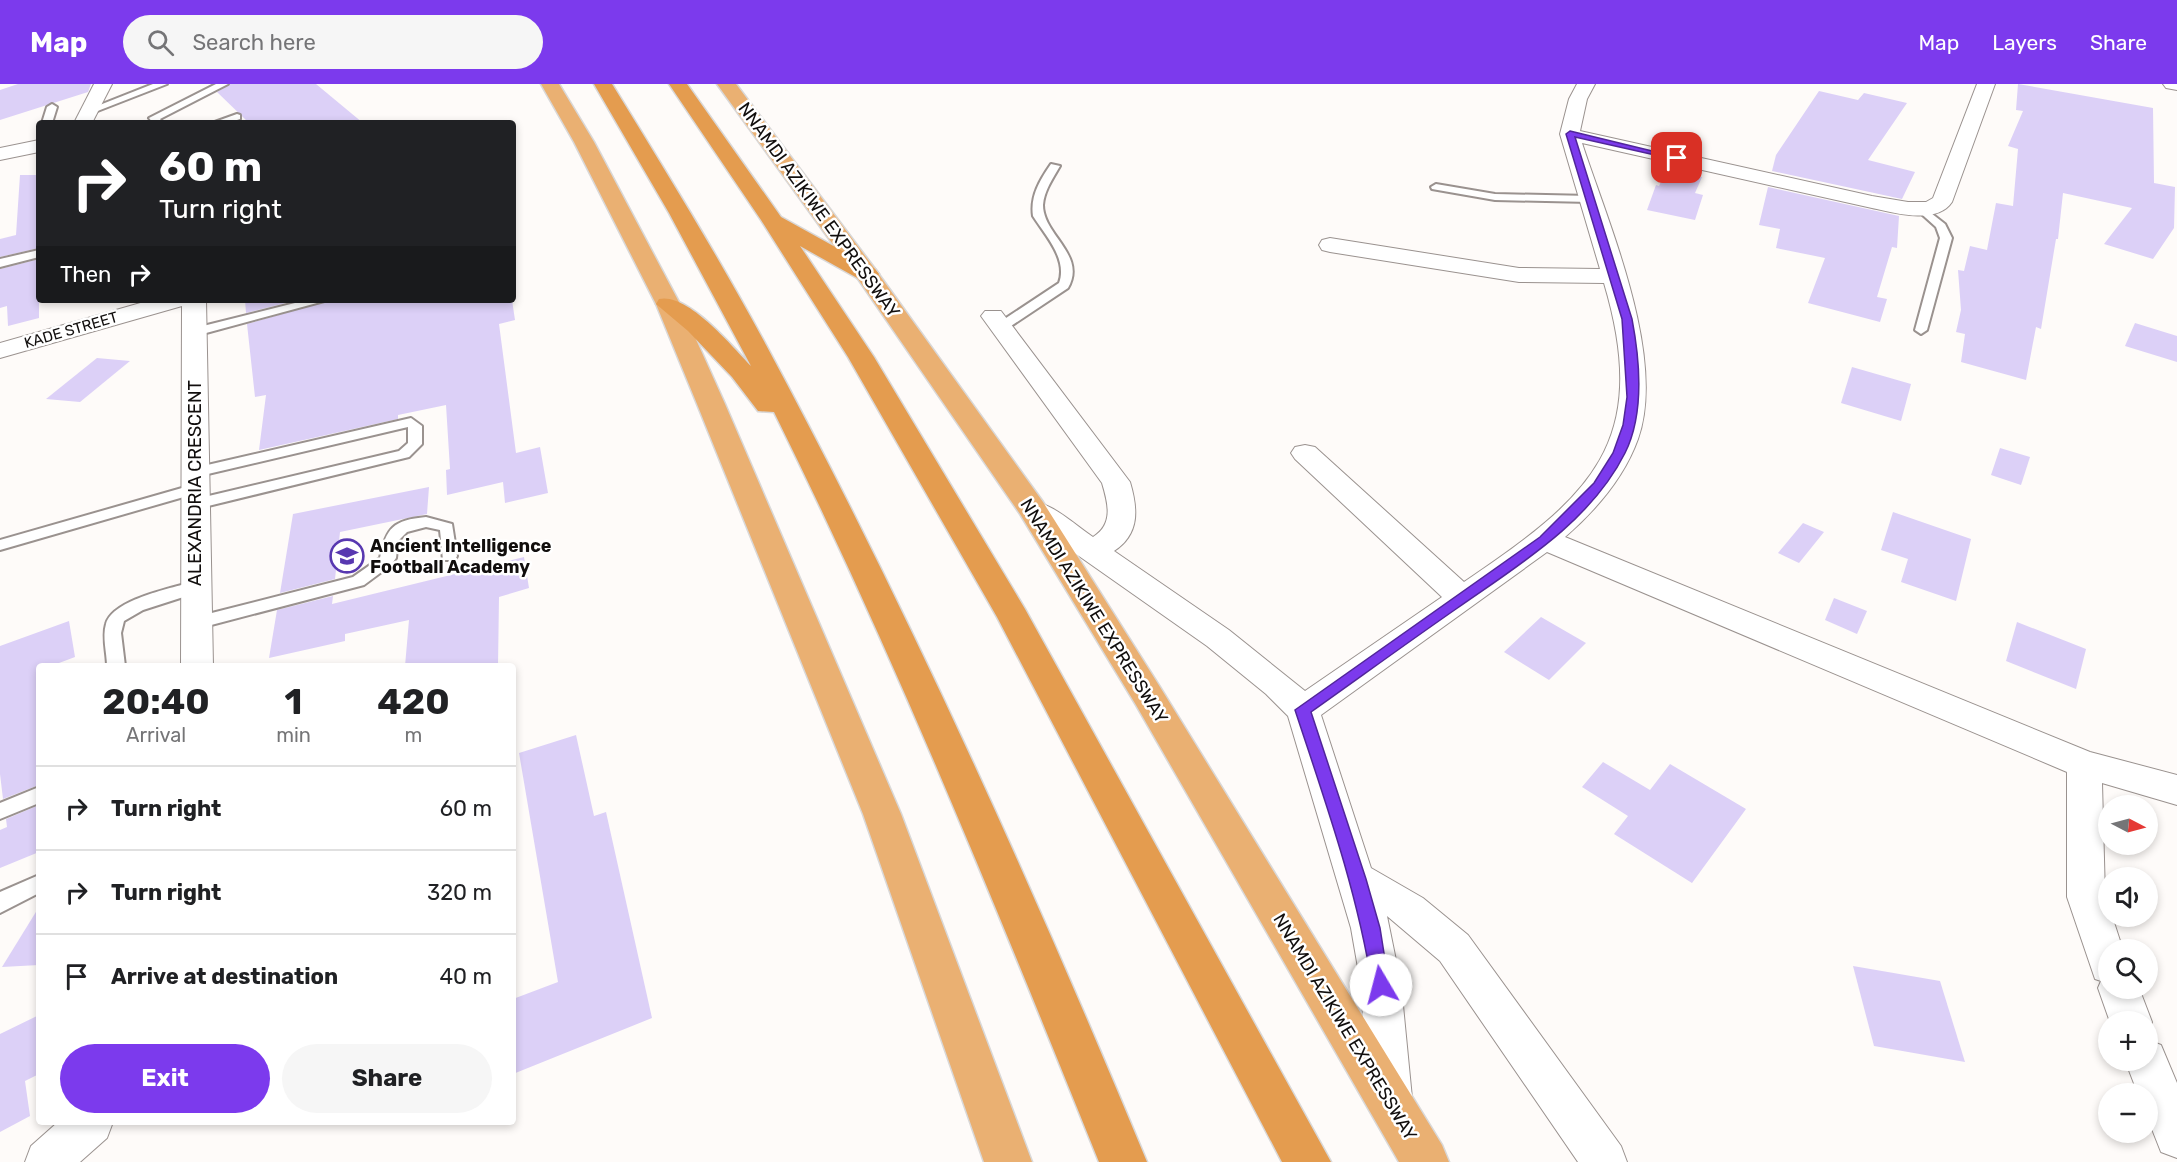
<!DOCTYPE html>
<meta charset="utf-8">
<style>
body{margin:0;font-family:Rubik,sans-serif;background:#f6f6f6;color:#202124;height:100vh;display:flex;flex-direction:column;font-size:22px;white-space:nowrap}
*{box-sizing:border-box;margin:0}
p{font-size:20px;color:#757577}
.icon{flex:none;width:33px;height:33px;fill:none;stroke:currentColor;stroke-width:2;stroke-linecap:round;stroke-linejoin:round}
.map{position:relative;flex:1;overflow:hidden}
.drawer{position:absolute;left:36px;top:579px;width:480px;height:462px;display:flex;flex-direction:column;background:#fff;border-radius:6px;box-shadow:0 3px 9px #0003}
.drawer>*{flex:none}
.banner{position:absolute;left:36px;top:36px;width:480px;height:183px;border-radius:6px;box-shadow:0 3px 9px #0003;background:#202124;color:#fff;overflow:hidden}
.needle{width:39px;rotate:96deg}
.tools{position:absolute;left:2098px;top:711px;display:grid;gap:12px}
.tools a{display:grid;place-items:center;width:60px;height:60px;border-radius:50%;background:#fff;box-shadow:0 3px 9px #0003;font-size:30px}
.pin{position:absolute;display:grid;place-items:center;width:51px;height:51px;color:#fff;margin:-26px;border-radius:12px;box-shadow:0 3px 9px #0006}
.me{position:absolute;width:66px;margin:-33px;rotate:352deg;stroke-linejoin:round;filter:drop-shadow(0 0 4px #0008)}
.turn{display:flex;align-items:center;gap:21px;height:126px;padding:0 24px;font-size:27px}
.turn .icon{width:78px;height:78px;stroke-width:2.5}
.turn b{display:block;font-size:42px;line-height:51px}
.then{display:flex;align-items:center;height:57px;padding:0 24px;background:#0003;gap:12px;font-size:22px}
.eta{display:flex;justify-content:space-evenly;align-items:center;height:102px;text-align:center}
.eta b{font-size:36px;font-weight:700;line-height:42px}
.button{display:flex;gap:12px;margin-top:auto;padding:12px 24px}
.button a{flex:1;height:69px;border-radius:36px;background:#7c3aed;color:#fff;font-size:24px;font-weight:700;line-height:69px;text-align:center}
.button a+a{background:#f6f6f6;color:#202124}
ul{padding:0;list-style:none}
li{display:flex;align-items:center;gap:18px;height:84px;padding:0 24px;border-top:2px solid #e0e0e0}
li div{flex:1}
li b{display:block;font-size:22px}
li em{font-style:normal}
header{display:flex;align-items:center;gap:36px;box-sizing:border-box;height:84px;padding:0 30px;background:#7c3aed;color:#fff}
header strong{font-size:28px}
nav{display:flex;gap:33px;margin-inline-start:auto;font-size:21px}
.search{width:420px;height:54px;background:#f6f6f6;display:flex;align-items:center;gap:15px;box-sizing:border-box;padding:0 21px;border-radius:33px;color:#757577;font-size:22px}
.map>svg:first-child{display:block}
.building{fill:#dcd0f7}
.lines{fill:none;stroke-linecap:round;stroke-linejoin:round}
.service-casing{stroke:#9a928f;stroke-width:4}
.minor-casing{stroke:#9a928f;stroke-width:2}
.trunk-casing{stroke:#d9d8d8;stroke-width:3}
.motorway-casing{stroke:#d9d8d8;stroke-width:3}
.service{fill:#fff;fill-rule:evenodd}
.minor{fill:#fff;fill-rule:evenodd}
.trunk{fill:#eab072;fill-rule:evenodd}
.motorway{fill:#e49c4f;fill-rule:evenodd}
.route{fill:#7c3aed;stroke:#51269a;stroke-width:1.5}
.labels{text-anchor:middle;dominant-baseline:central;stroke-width:5;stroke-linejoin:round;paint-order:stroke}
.far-street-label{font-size:15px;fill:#110e0d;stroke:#fff}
.street-label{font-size:18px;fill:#110e0d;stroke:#fff}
.poi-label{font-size:18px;font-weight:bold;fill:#110e0d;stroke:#fff;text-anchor:start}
</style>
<header>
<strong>Map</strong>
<div class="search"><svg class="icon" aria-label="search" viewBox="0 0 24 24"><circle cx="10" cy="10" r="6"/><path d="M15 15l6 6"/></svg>Search here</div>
<nav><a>Map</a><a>Layers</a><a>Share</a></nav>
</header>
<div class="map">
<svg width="2177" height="1078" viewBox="0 0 2177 1078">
<rect width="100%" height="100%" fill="#fefbf9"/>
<g class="building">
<path d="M18,0H91L88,8L0,36V6Z"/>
<path d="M230,0H316L363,39H249L217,8Z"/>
<path d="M2018,0L2153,24L2154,99L2175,103L2174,144L2153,175L2104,160L2132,124L2063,109L2058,155H2056L2041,245L2036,243L2026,296L1961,278L1965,250L1956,248L1961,226L1958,186L1964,187L1970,162L1987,166L1996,119L2013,122L2018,65L2008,62L2023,27L2016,26Z"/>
<path d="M1819,7L1858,16L1864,9L1907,19L1868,76L1915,88L1902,115L1772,87L1776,71Z"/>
<path d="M1667,85L1702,93L1695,109L1703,111L1695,136L1647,126L1656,101L1659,102Z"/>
<path d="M20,91H39V164L0,173V155L16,151Z"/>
<path d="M1768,103L1899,132L1897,164L1892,163L1877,213L1887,215L1880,238L1808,219L1825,174L1776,164L1780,145L1759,141Z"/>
<path d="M39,175V234L8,242L7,222L0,224V185Z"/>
<path d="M245,216H298L246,229Z"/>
<path d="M330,216H512L515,236L499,240L516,369L540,363L548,409L505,419L503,398L447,411L446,386L450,385L446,321L398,331V335L259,366L266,311L255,313L247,240Z"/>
<path d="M2135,239L2177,252V278L2125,262Z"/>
<path d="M97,274L130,277L80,318L46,315Z"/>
<path d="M1852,283L1911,300L1901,337L1841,319Z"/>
<path d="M2000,364L2030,373L2021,401L1991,391Z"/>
<path d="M429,403L427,430L340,448L335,495L280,509L293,430Z"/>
<path d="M1893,428L1971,455L1956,517L1901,498L1908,475L1881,466Z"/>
<path d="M1803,439L1824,448L1799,479L1778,469Z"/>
<path d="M524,473L529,504L499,513L498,582H405L409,536L345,550V557L269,574L277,526L333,512L332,520Z"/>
<path d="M1834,514L1867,527L1857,550L1825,536Z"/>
<path d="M1541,533L1586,559L1549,596L1504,568Z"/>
<path d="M69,537L75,573L51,582H39V701L3,715L0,690V562Z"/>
<path d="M2017,538L2086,565L2076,605L2006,577Z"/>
<path d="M576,651L594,732L606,728L652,934L513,990V915L558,898L519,669Z"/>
<path d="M1603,678L1650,706L1670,680L1746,725L1692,799L1614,750L1628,732L1582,703Z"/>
<path d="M39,721V768L0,784V746L7,743L6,735Z"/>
<path d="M39,823V881L2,883Z"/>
<path d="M1853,882L1940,897L1965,978L1874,962Z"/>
<path d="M39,931V990L25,997L30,1032L0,1048V950Z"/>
</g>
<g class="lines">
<defs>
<g id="service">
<path d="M153,0H167L95,28L87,26Z"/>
<path d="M216,0H228L160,35L163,39H153L149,34Z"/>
<path d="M52,20L57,23L52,39H42L47,23Z"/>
<path d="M237,30L240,31V35L228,39H212Z"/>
<path d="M1051,80L1060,82C1053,94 1044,107 1043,121C1043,151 1087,171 1068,204L1005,246H997V240L1059,199C1068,175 1045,151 1033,132C1030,112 1040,96 1051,80Z"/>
<path d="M1436,100L1495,110L1590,112L1595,115L1590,118L1495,116L1432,105L1431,103Z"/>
<path d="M1922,122L1945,140L1952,154L1927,246L1921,250L1915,246L1940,154L1936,143L1916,125Z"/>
<path d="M39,166V173L0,183V175Z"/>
<path d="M307,216H328L195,252L189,248L191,245Z"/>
<path d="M411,334L422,342V360L409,373L196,425L189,420L196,415L399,367L408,359V343L195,393L190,391L188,388L190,385Z"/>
<path d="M196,400L201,402L203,405L201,408L0,466V456Z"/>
<path d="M426,433L452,440L457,472L455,476H443L440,446L426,443L407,448L398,457L396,474L391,481L364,501L196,545L188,539L196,533L353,493L380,474C386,444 393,436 426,433Z"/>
<path d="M196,497L204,503L202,507L143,526L124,537L121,549L125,582H107C107,569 102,553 106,540C113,515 173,504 196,497Z"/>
<path d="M39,703V719L0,735V719Z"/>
<path d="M39,791V809L0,829V808Z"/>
</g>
<g id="minor">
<path d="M94,0H112L92,39H74Z"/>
<path d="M1577,0H1595L1587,15L1580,47L1872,112L1908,118H1926L1933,114L1977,0H1995L1952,118C1937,141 1894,129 1872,124L1582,59C1608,139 1667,273 1638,355C1624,394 1595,427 1565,453L2090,668L2177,691V721L2102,699L2105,813L2109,832H2112L2123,866H2109V904H2139L2152,938L2148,947V938H2110L2098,904L2101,897L2095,895L2067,813V688L1547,468L1321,631L1371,784L1423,814L1468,851L1621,1062L1627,1078H1578L1440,877L1387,832L1401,901L1412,1014L1405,1029L1390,1036L1375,1029L1368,1014L1361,901L1351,844L1288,632L1266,610L1207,562L1022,432L1018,425L1022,418C1046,412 1073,440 1093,453C1114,440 1108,419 1102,399L981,232L985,227H1001L1130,398C1138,425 1140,450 1114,467L1229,546L1305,607L1442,513L1295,375L1291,369L1295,363L1305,361L1315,363L1464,498C1590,413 1652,360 1604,199L1519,198L1330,168L1322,166L1319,161L1322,156L1330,154L1519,184L1600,185L1560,50L1569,15Z"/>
<path d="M2163,0H2177V6L2166,4Z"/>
<path d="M39,56V68L0,76V64Z"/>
<path d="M151,216H206L213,582H181L182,222L0,274V259Z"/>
<path d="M2148,956L2161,961L2177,999V1074L2161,1068L2148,1035V1010H2138L2125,976H2148Z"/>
<path d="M58,1038H113L107,1054L80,1078H25L31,1062Z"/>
</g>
<g id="trunk">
<path d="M541,0H559L594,58L680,220L725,320L901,730L1032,1078H984L863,730L697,320L656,220L574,58Z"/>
<path d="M717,0H736L875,185L1043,418L1160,603L1442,1061L1449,1078H1399L1136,621L1020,430L858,195Z"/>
</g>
<g id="motorway">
<path d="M594,0H612C665,86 718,172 766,261C908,525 1032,801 1147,1078H1099C997,825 895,572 774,328L758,327L732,293L688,247L656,220L659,215C687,208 732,262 751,282L669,129Z"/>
<path d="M669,0H687L781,133L875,185L879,190L875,195H859L800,162L874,273L1025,525L1331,1078H1282L997,533L848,273L761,136Z"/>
</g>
</defs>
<use href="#service" class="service-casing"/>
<use href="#minor" class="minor-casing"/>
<use href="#trunk" class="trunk-casing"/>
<use href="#motorway" class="motorway-casing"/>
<use href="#service" class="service"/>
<use href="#minor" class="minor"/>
<use href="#trunk" class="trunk"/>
<use href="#motorway" class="motorway"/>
</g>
<path class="route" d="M1570,47L1681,74L1677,76L1575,53L1632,235C1640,277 1645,329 1625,369C1590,439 1517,482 1456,525C1407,559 1359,594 1311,628L1366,795L1380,844L1389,901L1387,907L1381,909L1374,907L1372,901C1357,806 1325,717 1295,626L1540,453L1594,399L1613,369L1623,341L1627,313L1622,235L1566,50Z"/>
<defs>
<symbol id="school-ring" viewBox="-11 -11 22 22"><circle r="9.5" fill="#fff" stroke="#5838b0" stroke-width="1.5"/><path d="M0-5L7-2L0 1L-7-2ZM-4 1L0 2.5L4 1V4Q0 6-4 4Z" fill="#5838b0"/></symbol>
</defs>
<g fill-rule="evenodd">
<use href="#school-ring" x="328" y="453" width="38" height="38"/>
</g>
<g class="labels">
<g class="far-street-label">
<text transform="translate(71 246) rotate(-16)">KADE STREET</text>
</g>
<g class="street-label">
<text transform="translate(819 126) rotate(54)">NNAMDI AZIKIWE EXPRESSWAY</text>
<text transform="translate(195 399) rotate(-90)">ALEXANDRIA CRESCENT</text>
<text transform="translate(1094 527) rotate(58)">NNAMDI AZIKIWE EXPRESSWAY</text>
<text transform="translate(1345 943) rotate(59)">NNAMDI AZIKIWE EXPRESSWAY</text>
</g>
<g class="poi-label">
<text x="370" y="462">Ancient Intelligence<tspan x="370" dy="21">Football Academy</tspan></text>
</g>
</g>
</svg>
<div class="tools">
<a><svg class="needle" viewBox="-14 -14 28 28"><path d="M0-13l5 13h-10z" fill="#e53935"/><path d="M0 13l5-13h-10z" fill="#757577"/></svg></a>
<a><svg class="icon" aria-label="sound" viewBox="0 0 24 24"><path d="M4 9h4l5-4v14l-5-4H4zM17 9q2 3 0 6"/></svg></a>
<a><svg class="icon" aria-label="search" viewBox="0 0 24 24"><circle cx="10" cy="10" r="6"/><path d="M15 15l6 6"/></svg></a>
<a>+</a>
<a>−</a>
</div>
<div class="pin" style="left:1677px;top:74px;background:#d93025"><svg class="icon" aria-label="arrive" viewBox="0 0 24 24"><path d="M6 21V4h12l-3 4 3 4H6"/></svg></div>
<svg class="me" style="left:1381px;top:901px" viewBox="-20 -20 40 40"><circle r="19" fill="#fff"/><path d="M0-13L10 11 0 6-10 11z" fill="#7c3aed"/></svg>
<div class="banner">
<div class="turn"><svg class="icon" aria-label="right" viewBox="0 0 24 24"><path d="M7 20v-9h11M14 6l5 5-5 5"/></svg><div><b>60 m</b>Turn right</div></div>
<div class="then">Then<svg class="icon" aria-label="right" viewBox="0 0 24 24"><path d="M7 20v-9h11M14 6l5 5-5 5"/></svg></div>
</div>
<section class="drawer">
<div class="eta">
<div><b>20:40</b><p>Arrival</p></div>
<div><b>1</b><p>min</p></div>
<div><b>420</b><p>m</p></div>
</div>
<ul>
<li><svg class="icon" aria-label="right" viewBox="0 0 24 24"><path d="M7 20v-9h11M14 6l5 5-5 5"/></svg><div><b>Turn right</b></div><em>60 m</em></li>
<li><svg class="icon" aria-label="right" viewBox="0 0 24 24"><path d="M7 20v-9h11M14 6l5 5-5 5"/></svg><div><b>Turn right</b></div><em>320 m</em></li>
<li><svg class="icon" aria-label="arrive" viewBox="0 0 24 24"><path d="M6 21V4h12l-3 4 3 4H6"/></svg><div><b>Arrive at destination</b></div><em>40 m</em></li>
</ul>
<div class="button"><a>Exit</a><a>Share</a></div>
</section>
</div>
